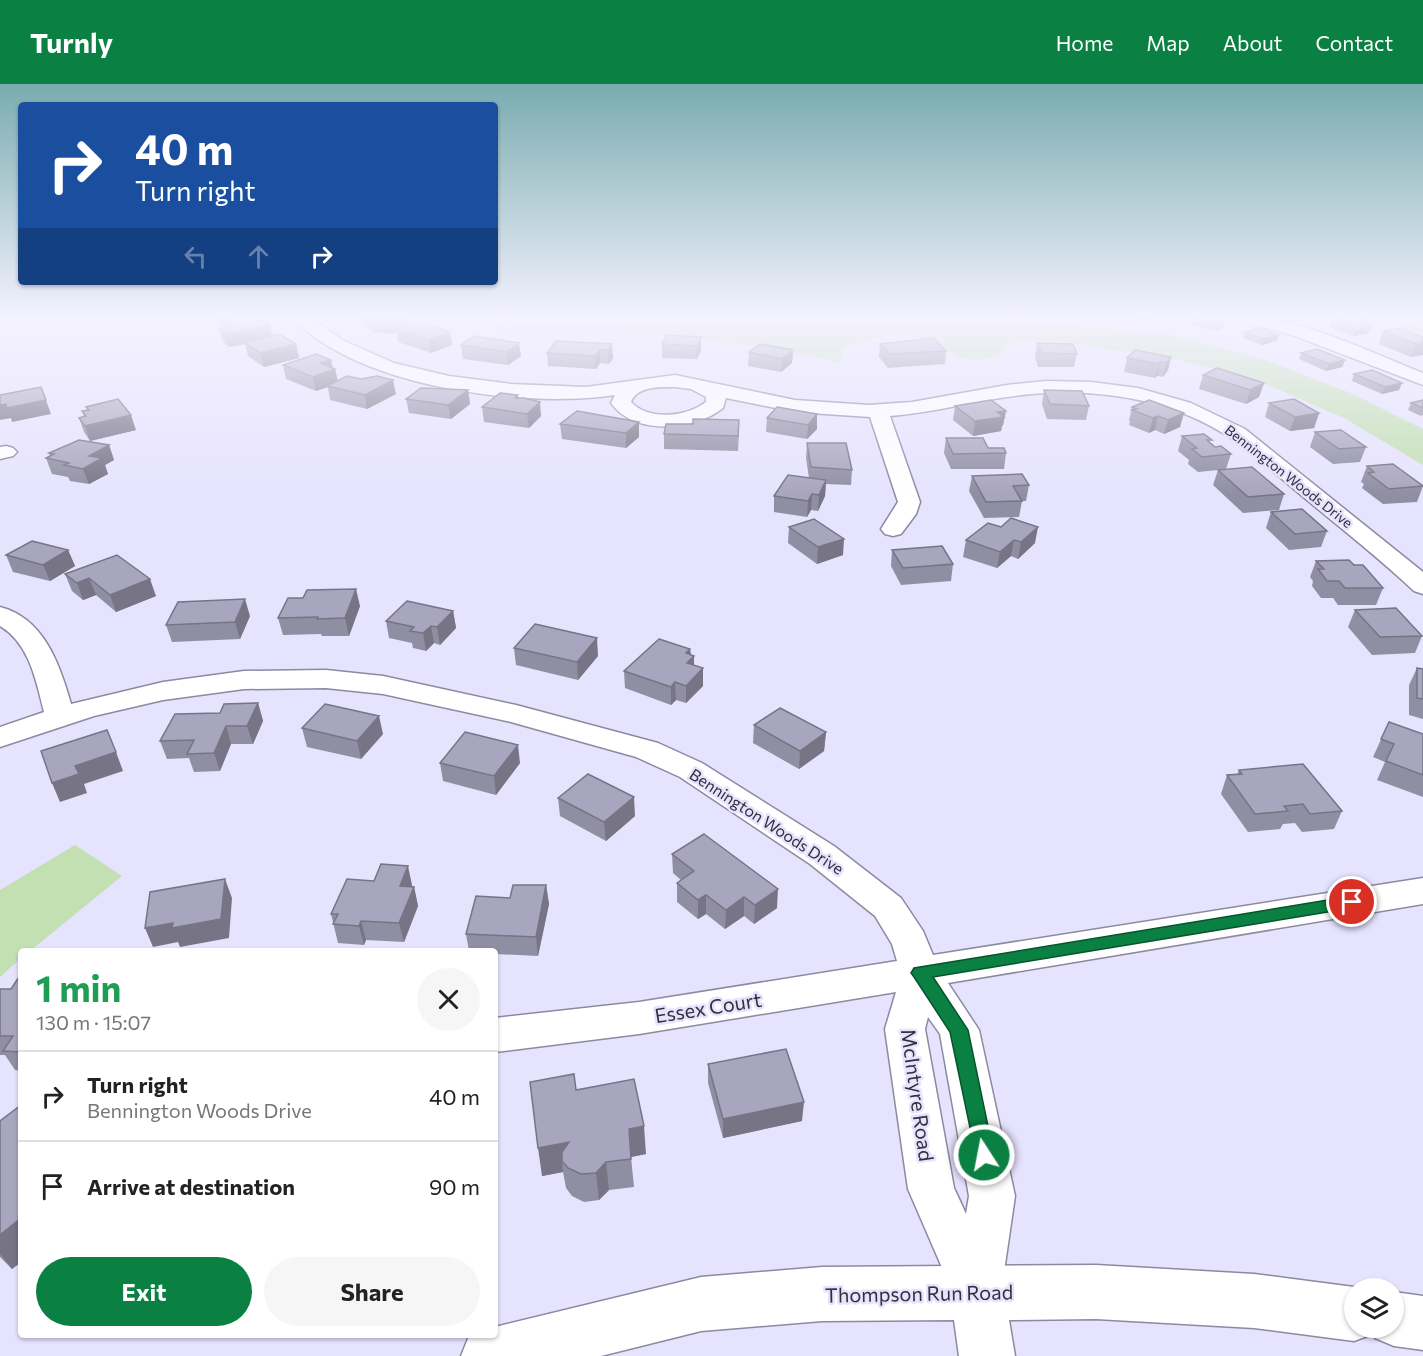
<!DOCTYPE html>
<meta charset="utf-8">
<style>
body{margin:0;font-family:Commissioner,sans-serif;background:#f6f6f6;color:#222;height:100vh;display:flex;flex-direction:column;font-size:22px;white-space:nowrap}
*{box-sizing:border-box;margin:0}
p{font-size:20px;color:#767676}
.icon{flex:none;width:33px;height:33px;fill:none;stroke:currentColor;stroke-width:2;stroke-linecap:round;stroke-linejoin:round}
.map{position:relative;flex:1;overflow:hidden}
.sheet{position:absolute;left:18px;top:864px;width:480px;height:390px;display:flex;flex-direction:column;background:#fff;border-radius:6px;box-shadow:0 2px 4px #0004}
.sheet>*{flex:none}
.top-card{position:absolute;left:18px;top:18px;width:480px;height:183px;border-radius:6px;box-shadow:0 2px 4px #0004;background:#1a4fa0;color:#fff;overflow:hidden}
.fabs{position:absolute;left:1344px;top:1194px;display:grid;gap:12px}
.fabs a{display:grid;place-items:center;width:60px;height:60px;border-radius:50%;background:#fff;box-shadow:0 2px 4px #0004;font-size:30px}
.pin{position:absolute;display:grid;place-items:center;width:51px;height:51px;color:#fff;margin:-26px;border:3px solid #fff;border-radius:50%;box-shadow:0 2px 6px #0007}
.me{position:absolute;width:66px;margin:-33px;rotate:349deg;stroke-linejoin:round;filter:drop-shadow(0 0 4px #0008)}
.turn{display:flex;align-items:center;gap:21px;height:126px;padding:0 18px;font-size:27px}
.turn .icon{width:78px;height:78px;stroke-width:2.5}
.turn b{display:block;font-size:42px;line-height:51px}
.lanes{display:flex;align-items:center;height:57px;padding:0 18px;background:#0003;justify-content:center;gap:30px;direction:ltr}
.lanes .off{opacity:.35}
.round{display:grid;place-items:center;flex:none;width:63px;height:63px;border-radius:32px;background:#f6f6f6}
.overview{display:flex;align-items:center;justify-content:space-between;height:102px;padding:0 18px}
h1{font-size:36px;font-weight:700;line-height:45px;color:#1e9e55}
.button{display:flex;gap:12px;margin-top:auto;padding:12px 18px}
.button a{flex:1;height:69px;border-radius:36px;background:#0b8043;color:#fff;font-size:24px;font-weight:700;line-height:69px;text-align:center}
.button a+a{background:#f6f6f6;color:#222}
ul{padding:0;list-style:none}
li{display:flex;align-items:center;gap:18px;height:90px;padding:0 18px;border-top:2px solid #e0e0e0}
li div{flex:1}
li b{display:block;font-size:22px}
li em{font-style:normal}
header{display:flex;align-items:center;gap:36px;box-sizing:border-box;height:84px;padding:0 30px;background:#0b8043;color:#fff}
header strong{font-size:28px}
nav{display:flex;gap:33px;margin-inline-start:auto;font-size:21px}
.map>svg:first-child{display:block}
.green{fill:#c3e0b3}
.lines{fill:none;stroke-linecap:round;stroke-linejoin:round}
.minor-casing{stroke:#8c89a1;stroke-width:3}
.tertiary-casing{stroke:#8c89a1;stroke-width:3}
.minor{fill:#fff;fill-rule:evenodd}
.tertiary{fill:#fff;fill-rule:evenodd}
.wall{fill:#908ea3}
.shaded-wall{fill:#767485}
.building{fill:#a8a5be;stroke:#767485;stroke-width:1.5}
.route{fill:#0b8043;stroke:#07532c;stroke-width:1.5}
.labels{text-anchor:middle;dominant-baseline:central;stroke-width:5;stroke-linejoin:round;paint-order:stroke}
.far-street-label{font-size:14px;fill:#32303b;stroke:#e6e3fe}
.street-label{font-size:16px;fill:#32303b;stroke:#e6e3fe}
.near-street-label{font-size:20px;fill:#32303b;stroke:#e6e3fe}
</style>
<header>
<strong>Turnly</strong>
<nav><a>Home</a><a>Map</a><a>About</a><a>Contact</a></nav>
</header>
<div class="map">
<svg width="1423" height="1272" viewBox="0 0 1423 1272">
<rect width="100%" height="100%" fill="#e6e3fe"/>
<g class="green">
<path d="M436,233H995L1173,251L1260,274L1353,310L1423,345V381L1344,334L1254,295L1179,276L1077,260L1027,256L1006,261L998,272C989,273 974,278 965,275C951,271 939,259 924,255C897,247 867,255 842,264L840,279L770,264L609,245H501L441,236Z"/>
<path d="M1373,233H1423V251Z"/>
<path d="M75,761L122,792L30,867H21V874L0,893V806Z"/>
</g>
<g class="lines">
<defs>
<g id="minor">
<path d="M292,233H310L342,256L394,279L449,292L511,300L586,303L675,291L795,316L869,321L912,318L1007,301L1046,297L1091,298L1138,304L1191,319L1245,345L1423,488V510L1414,507C1380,475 1343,446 1307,416C1281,395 1257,372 1229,353C1176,318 1110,306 1047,309C994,311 943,328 890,332L920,418L916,430L901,450L893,452L885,450L881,445L898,418L870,333L795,328L726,314L723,324C695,347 634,352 611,319L615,311C528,324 382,305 312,251C305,245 296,240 292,233ZM675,303L691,305L706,313V318C687,333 649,337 631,318C637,302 660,303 675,303Z"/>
<path d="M1241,233C1301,233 1367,267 1423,289V301L1295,252L1243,237Z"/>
<path d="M6,362L13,364L17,368L13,372L0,375V363Z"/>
<path d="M0,523C44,534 60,581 71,620L163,598L244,587L326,586L383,592L516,621L658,659L702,679L834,762L901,814L923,847L933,871L1423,794V820L948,899L979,946L1015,1112L1001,1208L994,1225L977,1232L960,1225L908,1105L885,945L896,908L639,950L495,968V934L639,918L897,877L892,860L875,832L810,780L680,693L636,673L511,638L383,610L326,604L244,605L163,616L94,632L0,663V643L44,628C36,597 30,560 0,542ZM928,933L940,950L969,1112L966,1130L954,1104L925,945Z"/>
</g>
<path id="tertiary" d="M1096,1181L1254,1190L1354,1203L1358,1204H1354V1244H1394V1208L1423,1212V1266L1394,1262L1375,1254L1373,1250L1354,1257L1254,1244L1096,1235L1009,1236L1015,1272H959L954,1236L822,1237L701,1247L601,1272H461L469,1252L495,1251V1243L701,1193L822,1183Z"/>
</defs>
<use href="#minor" class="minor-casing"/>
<use href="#tertiary" class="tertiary-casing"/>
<use href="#minor" class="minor"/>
<use href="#tertiary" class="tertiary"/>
</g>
<g class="wall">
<path d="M205,233H235L255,238L270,241L272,252L296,260L299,274L264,283L248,272L245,260L229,263L223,258L219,245L222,244L220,238Z"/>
<path d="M360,233H407L408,240L450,248L452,261L431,269L398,258L397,248L385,250L381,248L375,249L361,239Z"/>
<path d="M1118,233H1150L1149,237L1118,234Z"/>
<path d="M1303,233H1320L1312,236Z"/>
<path d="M1226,234L1224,241L1219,247L1189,241L1191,235Z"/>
<path d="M1332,236L1371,242L1369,249L1354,252L1330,243Z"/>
<path d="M1383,247L1423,253L1411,273L1379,260Z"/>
<path d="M1245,248L1279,251L1277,257L1262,261L1243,254Z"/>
<path d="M474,252L521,272L508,281L463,275L461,261Z"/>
<path d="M701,253V266L697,275L662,274V260Z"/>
<path d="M1037,259L1077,270L1074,283H1038L1035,272Z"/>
<path d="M612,260L613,274L609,280L600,279L596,285L548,282L547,269Z"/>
<path d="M880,260L946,267L945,280L888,284L879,273Z"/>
<path d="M793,266L792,279L781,288L748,282L749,268Z"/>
<path d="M1301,269L1345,276L1342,283L1326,287L1299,275Z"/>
<path d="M1171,273L1168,286L1163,293L1157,292L1155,294L1124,288L1127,274Z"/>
<path d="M283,281L333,284L335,285L338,297L396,310L367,325L330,316L328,303L316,307L286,295Z"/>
<path d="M1354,290L1399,306L1382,310L1352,297Z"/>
<path d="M1203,291L1264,299L1259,313L1246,320L1199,305Z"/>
<path d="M468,306L470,320L451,335L409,329L406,315Z"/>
<path d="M1044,306L1089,322L1086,336L1047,335L1042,320Z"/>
<path d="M518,311V314L541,332L529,344L484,338L482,323Z"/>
<path d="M1149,316L1180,343L1164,350L1155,346L1149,349L1129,341L1130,337H1129L1132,323Z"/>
<path d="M1423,316V331L1421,332L1408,326L1411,319Z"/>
<path d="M1269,319L1319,329L1314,344L1290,347L1265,333Z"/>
<path d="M955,322L1006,327L1003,341L1002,342L1001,347L973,352L953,336Z"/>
<path d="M86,323L136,346L90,357L84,348L79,334L84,333L82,327L88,326Z"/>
<path d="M777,323L817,345L807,355L766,348L767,334Z"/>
<path d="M639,338V353L626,364L562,355L560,340Z"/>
<path d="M1315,348L1366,363L1360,378L1333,380L1310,363Z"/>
<path d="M664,350H739L738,367L664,365Z"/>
<path d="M1182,352L1211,359L1215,363L1231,370L1226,385L1284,410L1279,426L1243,429L1213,401L1218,386L1198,388L1188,380L1189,376L1178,367Z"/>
<path d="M946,354L988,364L1006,369L1004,385H951L944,369Z"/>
<path d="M807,359L852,386L851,401L826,400L825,412L818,427L811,426L807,433L774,428V412L809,394L806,374Z"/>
<path d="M109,361L114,376L105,381L108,390L89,400L70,397L68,393L52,390L46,374L50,372L49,369Z"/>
<path d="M1367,382L1423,402L1417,418L1383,420L1362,404L1364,400L1361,398Z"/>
<path d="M972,392L1029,401L1026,417H1022L1019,433L984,434L969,407Z"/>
<path d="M1271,428L1327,447L1321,463L1289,466L1266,444Z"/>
<path d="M988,439L1035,459L1018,475L1011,472L997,484L963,473L966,456Z"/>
<path d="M789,443L843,471L817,480L788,459Z"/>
<path d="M68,466L75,482L50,497L13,488L6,471Z"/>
<path d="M892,466L953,480L951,497L901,501L891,482Z"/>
<path d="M117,471L156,512L116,528L96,511L83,516L72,507L65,490Z"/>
<path d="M1316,477L1354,481L1383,504L1376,521H1338L1333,514H1321L1312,502L1313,497L1310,493Z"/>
<path d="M360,522L349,552H322L321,550L283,551L278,534Z"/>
<path d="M1355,526L1422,552L1415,569L1372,571L1348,543Z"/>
<path d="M453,527L456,544L440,561L434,559L426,567L413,564L412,559L389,554L386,537Z"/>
<path d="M250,532L240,555L172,558L166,541Z"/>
<path d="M514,564L598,572L578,596L516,581Z"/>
<path d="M690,565L691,570L694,581L703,584V602L686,619L676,616L671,621L625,604L624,587Z"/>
<path d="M1417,584L1423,585V635L1409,631V601Z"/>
<path d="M258,619L263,637L253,660H231L220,687L194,688L189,674L167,675L160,657L220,629Z"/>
<path d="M1389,638L1423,650V713L1377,696L1385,678L1373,673Z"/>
<path d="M754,641L826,648L824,667L799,685L753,659Z"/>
<path d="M302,644L383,650L361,675L307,663Z"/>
<path d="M440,679H520L496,711L443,697Z"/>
<path d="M1239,686L1342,727L1334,745L1302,748L1295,739L1283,740L1280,745L1248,748L1221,710L1227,691H1237Z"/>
<path d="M558,714L635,732L606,757L560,732Z"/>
<path d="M672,770L777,824L754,840L744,832L725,845L706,830L698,835L677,818V799L681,796L673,789Z"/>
<path d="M412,801V802L414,803L418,822L404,858L366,856L364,861L338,859L331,830Z"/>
<path d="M546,801L549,820L538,872L495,870V867H469L466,850L510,814Z"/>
<path d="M21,890V987L15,986L5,971H0V905H11Z"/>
<path d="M708,980L802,1037L723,1054L708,999Z"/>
<path d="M576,1006L646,1070L631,1073L634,1103L609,1106L599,1116L584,1118L572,1112L566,1104L563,1088L542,1092Z"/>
<path d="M21,1021V1178L12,1185L0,1173V1037Z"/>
</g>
<g class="shaded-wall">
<path d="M219,233H235L220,236V238Z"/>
<path d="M404,233H407L409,245H396L397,248L385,250L383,237Z"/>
<path d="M1226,234L1224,241L1219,247L1220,241Z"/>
<path d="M379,235L381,248L375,249L373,236Z"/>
<path d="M270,241L273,254L244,259L245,260L229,263L225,250Z"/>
<path d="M1371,242L1369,249L1354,252L1356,246Z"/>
<path d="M450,248L452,261L431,269L429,256Z"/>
<path d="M1279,251L1277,257L1262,261L1263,255Z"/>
<path d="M701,253V266L697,275V262Z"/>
<path d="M1423,258V271L1411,273L1416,260Z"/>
<path d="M519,259L521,272L508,281L507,268Z"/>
<path d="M296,260L299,274L264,283L260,269Z"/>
<path d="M612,260L613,274L609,280L608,266Z"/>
<path d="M600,266V279L596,285L595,272Z"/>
<path d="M793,266L792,279L781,288L782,275Z"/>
<path d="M1171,273L1168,286L1163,293L1166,279Z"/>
<path d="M331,276L333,286L335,285L338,299L327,302L328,303L316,307L313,293L320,279Z"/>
<path d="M1345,276L1342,283L1326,287L1329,280Z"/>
<path d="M1160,278L1157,292L1155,294L1159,280Z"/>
<path d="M393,296L396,310L367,325L365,311Z"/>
<path d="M1264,299L1259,313L1246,320L1250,306Z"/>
<path d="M1402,299L1399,306L1382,310L1385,303Z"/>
<path d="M468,306L470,320L451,335L448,321Z"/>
<path d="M46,316L51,330L12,338L11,334L0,336V321Z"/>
<path d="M540,318L541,332L529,344L527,330Z"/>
<path d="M1006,327L1003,341L1002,342L1001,347L973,352L975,337L997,328Z"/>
<path d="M1184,329L1180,343L1164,350L1168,336Z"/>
<path d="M1319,329L1314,344L1290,347L1295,333Z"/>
<path d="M817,330V345L807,355L808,341Z"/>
<path d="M131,331L136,346L90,357L85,342Z"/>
<path d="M1158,332L1155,346L1149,349L1153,334Z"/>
<path d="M639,338V353L626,364V349Z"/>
<path d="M109,361L114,376L105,381L108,390L89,400L83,385L89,372Z"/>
<path d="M826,396L825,412L818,427L819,411Z"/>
<path d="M812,410L811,426L807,433L808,417Z"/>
<path d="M1038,443L1035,459L1018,475L1021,458Z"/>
<path d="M844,455L843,471L817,480L818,463Z"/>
<path d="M1014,456L1011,472L997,484L1000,468Z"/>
<path d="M68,466L75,482L50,497L43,481Z"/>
<path d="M89,494L96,511L83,516L77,499Z"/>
<path d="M150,495L156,512L116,528L110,511Z"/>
<path d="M356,505L360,522L349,552L345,534Z"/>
<path d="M245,515L250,532L240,555L235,538Z"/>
<path d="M453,527L456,544L440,561L437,543Z"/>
<path d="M431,542L434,559L426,567L423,549Z"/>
<path d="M597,554L598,572L578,596L577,578Z"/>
<path d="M690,565L691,575L694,572V589L687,597L686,569Z"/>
<path d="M703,584V602L686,619V602Z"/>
<path d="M675,598L676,616L671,621V603Z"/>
<path d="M258,619L263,637L253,660L247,642Z"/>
<path d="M379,632L383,650L361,675L357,657Z"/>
<path d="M226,642L231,660L220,687L214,669Z"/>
<path d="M826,648L824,667L799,685L800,667Z"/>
<path d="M518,661L520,679L496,711L494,692Z"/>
<path d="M116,668L123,687L84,700L87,709L60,718L52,699L75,682Z"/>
<path d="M634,713L635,732L606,757L604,738Z"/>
<path d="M408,782L412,801L404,821L400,802Z"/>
<path d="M225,795L232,814L229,854L180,863L178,858L153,863L145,844Z"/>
<path d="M546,801L549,820L538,872L536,853Z"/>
<path d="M414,803L418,822L404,858L399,839Z"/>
<path d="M778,805L777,824L754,840L755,821Z"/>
<path d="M706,811V830L698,835V816Z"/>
<path d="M744,813V832L725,845L726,826Z"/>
<path d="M361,837L366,856L364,861L359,842Z"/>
<path d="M804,1018L802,1037L723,1054V1035Z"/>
<path d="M644,1042L646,1070L631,1073L629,1045Z"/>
<path d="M569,1058L562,1077L563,1088L542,1092L538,1064Z"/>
<path d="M606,1078L609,1106L599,1116L596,1089Z"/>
<path d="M21,1134V1178L12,1185L0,1170V1151Z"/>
</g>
<g class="building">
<path d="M236,233H248L255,238L264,236L270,241L225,250L219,245L228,243L220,236Z"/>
<path d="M368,233H404L383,237L379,235L373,236Z"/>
<path d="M1193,233H1218L1226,234L1220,241L1191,235Z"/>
<path d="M1348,233H1358L1369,237L1361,238L1371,242L1356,246L1332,236Z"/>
<path d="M417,237L450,248L429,256L396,245Z"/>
<path d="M1261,244L1279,251L1263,255L1245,248Z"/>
<path d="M1401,244L1423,253V258L1416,260L1383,247Z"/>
<path d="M279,250L296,260L260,269L244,259Z"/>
<path d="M666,251L701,253L697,262L662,260Z"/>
<path d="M474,252L519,259L507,268L461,261Z"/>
<path d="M933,254L946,267L890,270L880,260Z"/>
<path d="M556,257L612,260L608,266H600L595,272L547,269Z"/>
<path d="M1037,259L1073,260L1077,270L1041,269Z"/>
<path d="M760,260L793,266L782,275L749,268Z"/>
<path d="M1317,265L1345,276L1329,280L1301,269Z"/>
<path d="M1135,266L1171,273L1166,279L1160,278L1159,280L1127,274Z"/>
<path d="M316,270L331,276L320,279L335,285L313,293L283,281Z"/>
<path d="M1217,284L1264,299L1250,306L1203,291Z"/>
<path d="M1372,286L1402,299L1385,303L1354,290Z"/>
<path d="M347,292L361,295L377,292L393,296L365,311L327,302Z"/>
<path d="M41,303L46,316L7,324L6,320L0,321V311Z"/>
<path d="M421,304L468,306L448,321L406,315Z"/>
<path d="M1044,306L1082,307L1089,322L1050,320Z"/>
<path d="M500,309L518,311L515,314H524L540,318L527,330L482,323Z"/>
<path d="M118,315L131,331L85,342L79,334L86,332L82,327L89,326L86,323Z"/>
<path d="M1294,315L1319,329L1295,333L1269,319Z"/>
<path d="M991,316L1006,327L997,328L1004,333L975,337L955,322Z"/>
<path d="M1149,316L1184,329L1168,336L1158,332L1153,334L1132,326L1137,325L1132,323Z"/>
<path d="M1423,316V324L1411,319Z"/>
<path d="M777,323L817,330L808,341L767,334Z"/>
<path d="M577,327L639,338L626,349L560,340Z"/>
<path d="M693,335L739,336L738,352L664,350L666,340H693Z"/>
<path d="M1341,346L1366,363L1339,365L1315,348Z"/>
<path d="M1204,350L1212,356H1207L1215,363L1221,362L1231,370L1202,373L1192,365L1197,364L1182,352Z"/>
<path d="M946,354H983L988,364H1004L1006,369L953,370Z"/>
<path d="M79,356L109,361L89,372L102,374L83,385L64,381L69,379L46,374L54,370L49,369Z"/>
<path d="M807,359H846L852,386L811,383Z"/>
<path d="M1393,380L1423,402L1389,405L1368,389L1374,388L1367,382Z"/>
<path d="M1252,383L1284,410L1248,413L1218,386Z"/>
<path d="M1022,390L1029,401L1013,402L1022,417L986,418L972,392Z"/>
<path d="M788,391L826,396L819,411L812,410L808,417L774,412Z"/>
<path d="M1302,425L1327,447L1295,450L1271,428Z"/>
<path d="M1011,434L1038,443L1021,458L1014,456L1000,468L966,456L988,439L1001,443Z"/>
<path d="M814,435L844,455L818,463L789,443Z"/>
<path d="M32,457L68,466L43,481L6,471Z"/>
<path d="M942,462L953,480L903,484L892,466Z"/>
<path d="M117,471L150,495L110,511L89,494L77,499L65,490Z"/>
<path d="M1349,476L1354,481H1363L1383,504H1345L1339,497H1327L1318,485H1324L1316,477Z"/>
<path d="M356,505L345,534L317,535L318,533L278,534L288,514H303L307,506Z"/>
<path d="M245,515L235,538L166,541L178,518Z"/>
<path d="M407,517L453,527L437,543L431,542L423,549L410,547L414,543L386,537Z"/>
<path d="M1396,524L1422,552L1380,553L1355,526Z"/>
<path d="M535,540L597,554L577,578L514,564Z"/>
<path d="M659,555L690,565L686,569L694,572L687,579L703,584L686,602L675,598L671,603L624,587Z"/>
<path d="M1417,584L1423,585V615L1417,614Z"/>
<path d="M258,619L247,642H226L214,669L187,670L194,656L160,657L175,630L220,629L224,620Z"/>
<path d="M325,620L379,632L357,657L302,644Z"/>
<path d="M780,624L826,648L800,667L754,641Z"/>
<path d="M1389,638L1423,650V691L1386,677L1394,660L1381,655Z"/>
<path d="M107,646L116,668L75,682L79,690L52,699L41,667Z"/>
<path d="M465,648L518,661L494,692L440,679Z"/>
<path d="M1303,680L1342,727L1310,730L1303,720L1284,722L1288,727L1255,730L1227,691L1242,690L1239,686Z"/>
<path d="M588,690L634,713L604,738L558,714Z"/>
<path d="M704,750L778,805L755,821L744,813L726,826L706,811L698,816L677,799L694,787L672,770Z"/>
<path d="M381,780L408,782L400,802L414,803L399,839L361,837L359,842L333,840L338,830H331L347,795L374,797Z"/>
<path d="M225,795L221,835L172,844L173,839L145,844L150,808Z"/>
<path d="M513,801H546L536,853L466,850L476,812L510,814Z"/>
<path d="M21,890V968L3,967L13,952H0V905H11Z"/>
<path d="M786,965L804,1018L723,1035L708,980Z"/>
<path d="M574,990L576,1006L634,995L644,1042L629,1045L631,1075L606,1078L596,1089L581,1090L568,1084L562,1077V1068L569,1058L538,1064L530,998Z"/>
<path d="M21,1021V1134L0,1151V1037Z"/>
</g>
<linearGradient id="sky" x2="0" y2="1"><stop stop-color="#79acaf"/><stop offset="0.57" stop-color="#f4f2ff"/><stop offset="1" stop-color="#f4f2ff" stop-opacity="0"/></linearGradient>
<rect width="1423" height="411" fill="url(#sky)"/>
<path class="route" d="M1352,812L1358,814L1360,818L1358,823L1352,824L933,893L968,946L994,1071L991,1077L984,1080L977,1077L950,948L914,893L911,889L914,884Z"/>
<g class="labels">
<g class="far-street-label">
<text transform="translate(1289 392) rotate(38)">Bennington Woods Drive</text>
</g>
<g class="street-label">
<text transform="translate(767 737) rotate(33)">Bennington Woods Drive</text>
</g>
<g class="near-street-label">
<text transform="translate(708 923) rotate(-9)">Essex Court</text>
<text transform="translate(918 1011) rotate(82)">McIntyre Road</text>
<text transform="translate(919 1209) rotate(-1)">Thompson Run Road</text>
</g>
</g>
</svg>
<div class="fabs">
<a><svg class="icon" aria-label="layers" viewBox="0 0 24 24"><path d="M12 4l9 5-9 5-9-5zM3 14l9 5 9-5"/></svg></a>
</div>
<div class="pin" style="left:1352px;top:818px;background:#d93025"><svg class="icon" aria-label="arrive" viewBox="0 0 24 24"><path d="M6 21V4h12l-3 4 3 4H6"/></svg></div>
<svg class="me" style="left:984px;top:1071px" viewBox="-20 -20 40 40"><circle r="17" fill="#0b8043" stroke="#fff" stroke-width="3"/><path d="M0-11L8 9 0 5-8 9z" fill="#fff"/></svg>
<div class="top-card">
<div class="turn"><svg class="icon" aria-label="right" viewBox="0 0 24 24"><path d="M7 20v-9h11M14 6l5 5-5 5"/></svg><div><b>40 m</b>Turn right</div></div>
<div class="lanes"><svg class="icon off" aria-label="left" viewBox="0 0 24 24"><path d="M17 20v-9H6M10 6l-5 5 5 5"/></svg><svg class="icon off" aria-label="ahead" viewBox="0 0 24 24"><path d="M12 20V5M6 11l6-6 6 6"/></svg><svg class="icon" aria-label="right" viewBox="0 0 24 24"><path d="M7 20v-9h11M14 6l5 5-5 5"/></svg></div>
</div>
<section class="sheet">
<div class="overview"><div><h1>1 min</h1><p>130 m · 15:07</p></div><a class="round"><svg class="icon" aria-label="close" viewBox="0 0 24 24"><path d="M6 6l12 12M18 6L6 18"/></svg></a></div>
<ul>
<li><svg class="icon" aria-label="right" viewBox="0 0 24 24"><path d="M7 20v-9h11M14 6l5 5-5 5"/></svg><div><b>Turn right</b><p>Bennington Woods Drive</p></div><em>40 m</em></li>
<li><svg class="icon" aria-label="arrive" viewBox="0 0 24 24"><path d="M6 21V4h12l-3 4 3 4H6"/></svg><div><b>Arrive at destination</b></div><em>90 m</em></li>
</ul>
<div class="button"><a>Exit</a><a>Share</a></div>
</section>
</div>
